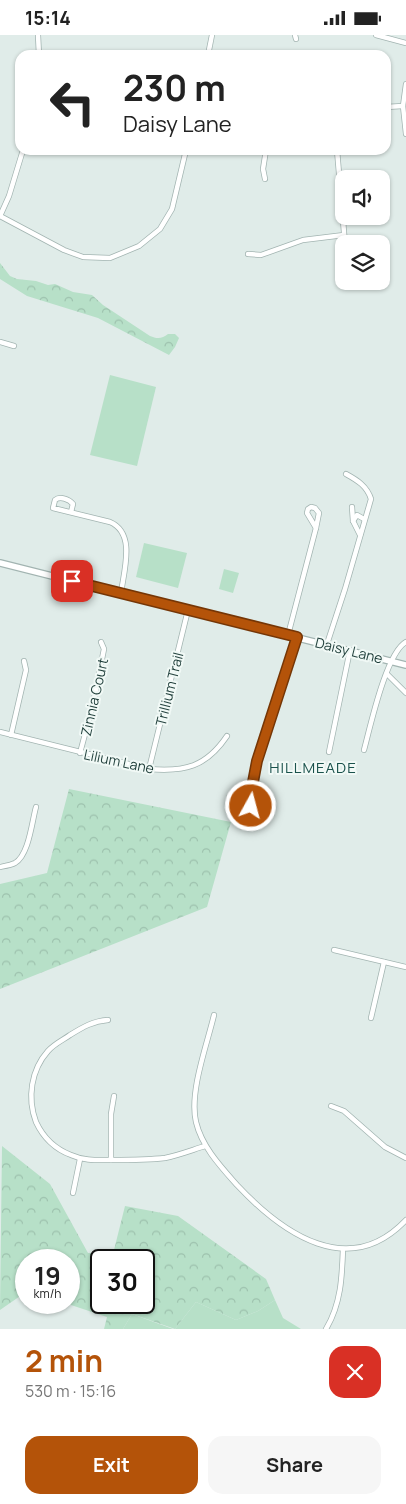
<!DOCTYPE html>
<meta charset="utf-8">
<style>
body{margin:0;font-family:Manrope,sans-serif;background:#f6f6f6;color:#222;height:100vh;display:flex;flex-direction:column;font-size:19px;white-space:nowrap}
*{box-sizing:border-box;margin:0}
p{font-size:16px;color:#767676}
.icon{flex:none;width:28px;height:28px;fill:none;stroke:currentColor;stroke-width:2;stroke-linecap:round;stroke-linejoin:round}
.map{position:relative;height:1294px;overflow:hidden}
.drawer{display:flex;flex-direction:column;background:#fff;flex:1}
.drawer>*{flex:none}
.guide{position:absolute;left:15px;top:15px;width:376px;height:105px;border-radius:15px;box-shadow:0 1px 4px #0004;background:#fff;color:#222;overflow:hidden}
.buttons{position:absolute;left:335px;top:135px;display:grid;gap:10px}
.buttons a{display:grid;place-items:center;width:55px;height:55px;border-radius:10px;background:#fff;box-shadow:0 1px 4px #0004;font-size:25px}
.speed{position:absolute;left:15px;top:1214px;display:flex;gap:10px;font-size:25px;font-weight:700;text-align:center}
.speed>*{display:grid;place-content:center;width:65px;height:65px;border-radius:50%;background:#fff;box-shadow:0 1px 4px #0004;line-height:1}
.speed small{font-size:12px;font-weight:400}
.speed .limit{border:2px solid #111;border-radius:8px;background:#fff;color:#111}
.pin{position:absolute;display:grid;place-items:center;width:42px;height:42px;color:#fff;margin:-21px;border-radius:10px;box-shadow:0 2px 8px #0006}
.me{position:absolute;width:55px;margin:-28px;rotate:7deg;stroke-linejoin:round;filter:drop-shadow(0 0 4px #0008)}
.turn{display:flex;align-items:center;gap:18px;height:105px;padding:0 25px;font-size:22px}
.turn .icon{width:65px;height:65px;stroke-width:2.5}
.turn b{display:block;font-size:35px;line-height:42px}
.round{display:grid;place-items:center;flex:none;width:52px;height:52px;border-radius:15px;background:#f6f6f6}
.summary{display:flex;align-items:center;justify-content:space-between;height:85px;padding:0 25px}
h1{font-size:30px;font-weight:700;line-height:38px;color:#b45309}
.button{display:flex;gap:10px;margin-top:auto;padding:10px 25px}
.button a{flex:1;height:58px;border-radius:15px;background:#b45309;color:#fff;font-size:20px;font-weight:700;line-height:58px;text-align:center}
.button a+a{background:#f6f6f6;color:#222}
.status{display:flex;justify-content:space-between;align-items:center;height:35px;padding:0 25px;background:#fff;direction:ltr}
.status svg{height:14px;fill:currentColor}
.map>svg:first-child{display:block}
.green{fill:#b7e0c8}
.forest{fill:url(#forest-crowns);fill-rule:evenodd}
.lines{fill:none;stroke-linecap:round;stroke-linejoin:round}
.minor-casing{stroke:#a2b4b1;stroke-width:6}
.tertiary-casing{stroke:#a2b4b1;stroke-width:8}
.minor{stroke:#fff;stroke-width:4.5}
.tertiary{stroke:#fff;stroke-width:5.5}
.route-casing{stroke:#753606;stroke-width:12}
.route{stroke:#b45309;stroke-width:9}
.labels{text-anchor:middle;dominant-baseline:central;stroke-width:4;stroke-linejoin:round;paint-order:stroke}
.street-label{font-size:14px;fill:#1f3e3a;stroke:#f1f9f6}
.neighbourhood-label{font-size:15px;letter-spacing:1px;fill:#1a524c;stroke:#f1f9f6}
</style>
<div class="status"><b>15:14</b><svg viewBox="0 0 49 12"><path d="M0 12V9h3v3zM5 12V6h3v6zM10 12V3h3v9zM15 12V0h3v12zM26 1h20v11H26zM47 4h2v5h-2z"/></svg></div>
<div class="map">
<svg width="406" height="1294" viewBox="0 0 406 1294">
<defs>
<pattern id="forest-crowns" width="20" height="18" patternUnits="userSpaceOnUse" patternTransform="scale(1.25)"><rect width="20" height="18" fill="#b7e0c8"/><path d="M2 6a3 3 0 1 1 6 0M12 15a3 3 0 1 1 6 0" fill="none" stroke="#9dc1ad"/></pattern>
</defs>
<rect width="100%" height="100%" fill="#e0ece9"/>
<g class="green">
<path d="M110,340L156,352L137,431L90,420Z"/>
<path d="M144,508L187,518L178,553L136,542Z"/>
<path d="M224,534L239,538L233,558L219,554Z"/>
<path d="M275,1265L283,1283L301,1294H175L196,1267L236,1285L258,1276Z"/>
<path d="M132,1279L173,1294H123Z"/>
</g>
<g class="forest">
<path d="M0,228L10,241L17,244L36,246L48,250L55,249L73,257L92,260L103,270L150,301C157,304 162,304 168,299H175L179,303L175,312L169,320L98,283L27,261L0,244Z"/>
<path d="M69,754L231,787L207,872L0,954V849L47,838Z"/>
<path d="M2,1111L50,1149L88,1218L113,1219L125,1171L178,1181L266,1244L275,1265L258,1276L236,1285L196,1267L175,1294L132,1279L123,1294H104L107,1282L65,1268H69V1225H26V1257L0,1275ZM101,1225H144V1268H101Z"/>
</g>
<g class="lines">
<defs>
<g id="minor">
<path d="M38,0L39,20"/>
<path d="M295,0L296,4"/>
<path d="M376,0L406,8"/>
<path d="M208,20L212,0"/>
<path d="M406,49L403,71L406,99"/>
<path d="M386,72L403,71"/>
<path d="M337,115L345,209"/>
<path d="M265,144L263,134L266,115"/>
<path d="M0,181L64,215L83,222L110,223L139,211L160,194L172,174L186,115"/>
<path d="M0,181L9,161L23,115"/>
<path d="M248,219L261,220L303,205L344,200"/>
<path d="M0,307L14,311"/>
<path d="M311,472L315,473L319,478L316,493L307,478L308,474Z"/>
<path d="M352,472L353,486L360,500"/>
<path d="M71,477L73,469C69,464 60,461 55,465L53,473L110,487C136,498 124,535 121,558"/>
<path d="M353,486L357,480L364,484"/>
<path d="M288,600L316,493"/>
<path d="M327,609L345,554L371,464C367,451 357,445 346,439"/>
<path d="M387,639L406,658"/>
<path d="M0,697L149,734C185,737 206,732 227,701"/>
<path d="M11,700L26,635L24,626"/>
<path d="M364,715C370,693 386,618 406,607"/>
<path d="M329,717L350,615"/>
<path d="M80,718L93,669L104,614L101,607"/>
<path d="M149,734L188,575"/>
<path d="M254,747L257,726L297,602"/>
<path d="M254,747L260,760V769L255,771L249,769Z"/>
<path d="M0,832C5,831 11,830 15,828C29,820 32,786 36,772"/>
<path d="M334,915L406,932"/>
<path d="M214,980C207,1010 189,1057 196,1087C202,1112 221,1132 237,1150C283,1199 349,1245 406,1185"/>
<path d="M371,983L384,927"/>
<path d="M108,985C93,986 83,992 70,1000C63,1005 54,1009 48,1016C31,1035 27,1063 36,1087C43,1102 55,1114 71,1120C84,1126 97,1125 112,1125C129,1125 147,1125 165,1123C179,1120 192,1115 205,1111"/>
<path d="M331,1071L344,1076L385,1112L406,1123"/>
<path d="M111,1125V1079L114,1061"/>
<path d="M73,1158L80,1124"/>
<path d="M326,1294C341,1269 342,1242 343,1214"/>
</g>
<path id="tertiary" d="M0,528L406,630"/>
</defs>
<use href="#minor" class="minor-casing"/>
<use href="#tertiary" class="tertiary-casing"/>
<use href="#minor" class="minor"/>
<use href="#tertiary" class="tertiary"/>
</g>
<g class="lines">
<defs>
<path id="route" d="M72,546L297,602L257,726L249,768L251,771"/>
</defs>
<use href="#route" class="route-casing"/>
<use href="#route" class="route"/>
</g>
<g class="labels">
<g class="street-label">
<text transform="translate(349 615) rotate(14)">Daisy Lane</text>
<text transform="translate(169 654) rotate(-76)">Trillium Trail</text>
<text transform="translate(94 662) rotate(-77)">Zinnia Court</text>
<text transform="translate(119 726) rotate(12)">Lilium Lane</text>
</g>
<g class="neighbourhood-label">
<text x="313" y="732">HILLMEADE</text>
</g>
</g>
</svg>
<div class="buttons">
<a><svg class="icon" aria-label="sound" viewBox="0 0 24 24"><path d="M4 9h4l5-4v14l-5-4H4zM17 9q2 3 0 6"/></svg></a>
<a><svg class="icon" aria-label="layers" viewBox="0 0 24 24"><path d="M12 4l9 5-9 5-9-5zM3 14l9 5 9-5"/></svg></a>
</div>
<div class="speed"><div>19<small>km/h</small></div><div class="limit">30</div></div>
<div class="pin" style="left:72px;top:546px;background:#d93025"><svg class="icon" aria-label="arrive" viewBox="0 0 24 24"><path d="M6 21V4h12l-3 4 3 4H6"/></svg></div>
<svg class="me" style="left:251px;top:771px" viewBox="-20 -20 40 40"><circle r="17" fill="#b45309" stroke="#fff" stroke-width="3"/><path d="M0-11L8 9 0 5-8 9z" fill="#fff"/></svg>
<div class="guide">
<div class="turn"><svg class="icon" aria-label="left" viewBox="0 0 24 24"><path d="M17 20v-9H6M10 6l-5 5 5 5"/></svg><div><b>230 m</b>Daisy Lane</div></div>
</div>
</div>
<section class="drawer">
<div class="summary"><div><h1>2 min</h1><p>530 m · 15:16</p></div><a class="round" style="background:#d93025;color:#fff"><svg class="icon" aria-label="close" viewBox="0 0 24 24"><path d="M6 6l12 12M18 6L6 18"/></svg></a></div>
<div class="button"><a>Exit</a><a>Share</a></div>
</section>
